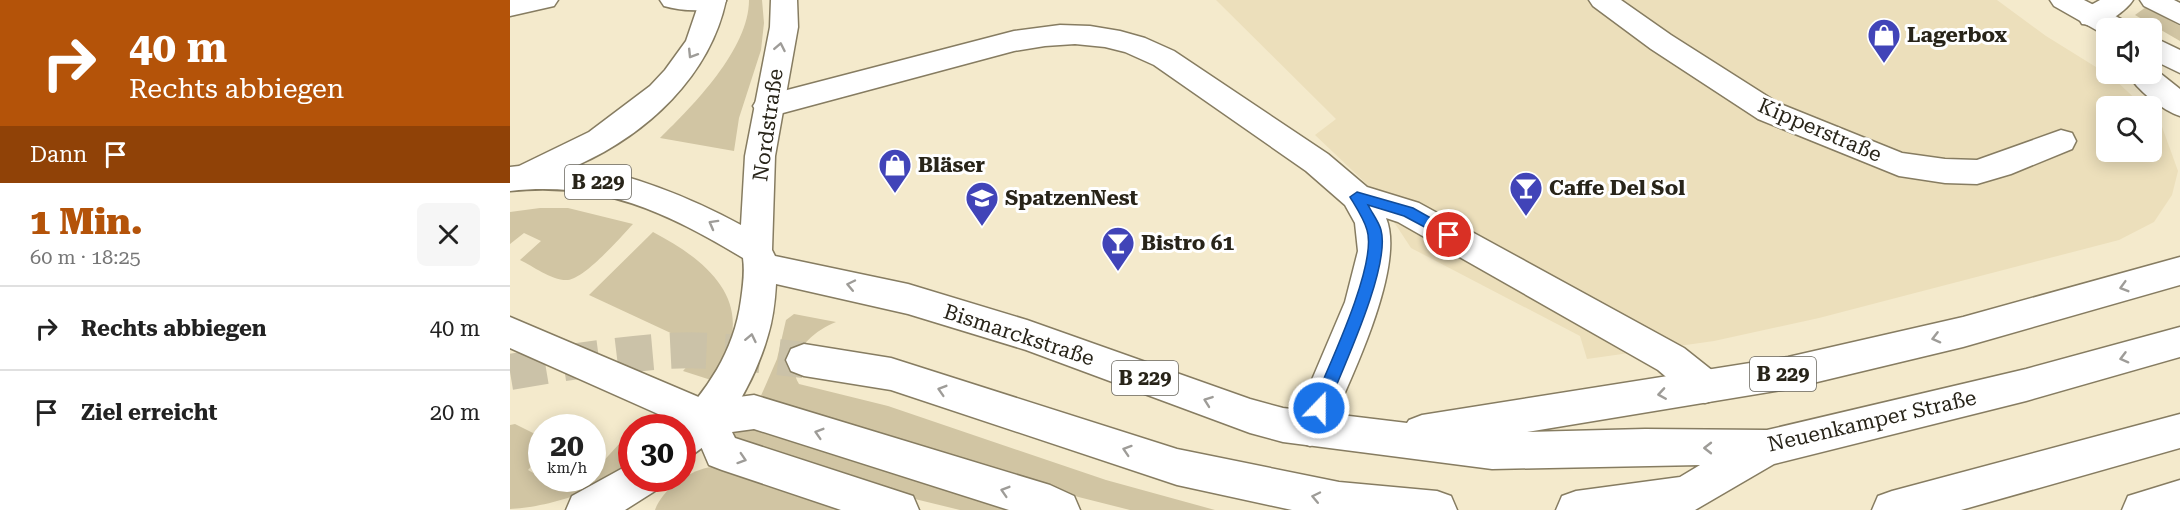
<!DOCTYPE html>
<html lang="de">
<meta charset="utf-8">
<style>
body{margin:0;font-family:"Roboto Serif",serif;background:#f6f6f6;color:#222;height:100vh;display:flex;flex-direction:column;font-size:22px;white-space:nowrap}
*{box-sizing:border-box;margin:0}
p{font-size:20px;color:#767676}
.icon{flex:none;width:33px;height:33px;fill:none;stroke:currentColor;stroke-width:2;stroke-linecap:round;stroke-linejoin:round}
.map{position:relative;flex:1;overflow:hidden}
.details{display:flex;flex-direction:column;background:#fff;width:510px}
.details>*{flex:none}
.banner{background:#b45309;color:#fff;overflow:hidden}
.tools{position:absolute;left:1586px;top:18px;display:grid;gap:12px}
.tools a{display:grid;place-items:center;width:66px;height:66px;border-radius:9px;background:#fff;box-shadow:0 3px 15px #0003;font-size:30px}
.speed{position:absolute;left:18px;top:414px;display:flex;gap:12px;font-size:30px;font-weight:700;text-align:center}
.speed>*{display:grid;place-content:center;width:78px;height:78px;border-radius:50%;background:#fff;box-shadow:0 3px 15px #0003;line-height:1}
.speed small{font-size:15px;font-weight:400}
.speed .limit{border:9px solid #d22;background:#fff;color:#111}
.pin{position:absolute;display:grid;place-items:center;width:51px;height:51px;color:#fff;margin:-26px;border:3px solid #fff;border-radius:50%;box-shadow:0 2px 6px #0007}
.me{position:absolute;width:66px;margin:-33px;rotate:22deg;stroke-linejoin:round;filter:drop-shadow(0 0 4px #0008)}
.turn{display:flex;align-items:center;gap:21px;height:126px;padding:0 30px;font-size:27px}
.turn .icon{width:78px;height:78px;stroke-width:2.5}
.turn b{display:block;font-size:42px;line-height:51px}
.then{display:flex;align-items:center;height:57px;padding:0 30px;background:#0003;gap:12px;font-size:22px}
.round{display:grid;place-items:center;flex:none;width:63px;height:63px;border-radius:9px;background:#f6f6f6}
.headline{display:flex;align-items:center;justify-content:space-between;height:102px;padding:0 30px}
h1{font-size:36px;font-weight:800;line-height:45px;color:#b45309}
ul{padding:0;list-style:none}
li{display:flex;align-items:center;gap:18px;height:84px;padding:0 30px;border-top:2px solid #e0e0e0}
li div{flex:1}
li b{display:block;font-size:22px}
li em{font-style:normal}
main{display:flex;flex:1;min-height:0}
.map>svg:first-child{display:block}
.built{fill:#ecdfbb}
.green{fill:#d1c5a3}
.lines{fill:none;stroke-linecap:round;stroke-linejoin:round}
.major-tunnel{stroke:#cbc2a8;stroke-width:36;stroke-dasharray:36 18;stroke-linecap:butt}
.minor-casing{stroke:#867c61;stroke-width:3}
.major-casing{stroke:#867c61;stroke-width:3}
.minor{fill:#fff;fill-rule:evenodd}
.major{fill:#fff;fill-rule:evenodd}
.oneway{stroke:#9e9c98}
.route{fill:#1a73e8;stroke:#114b97;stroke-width:1.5}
.labels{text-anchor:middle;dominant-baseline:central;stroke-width:6;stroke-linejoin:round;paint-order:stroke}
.shield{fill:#fff;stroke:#68665e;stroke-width:1.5}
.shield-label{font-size:20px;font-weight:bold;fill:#282419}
.poi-label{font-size:21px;font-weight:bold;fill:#282419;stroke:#fff;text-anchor:start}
.street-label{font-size:21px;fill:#282419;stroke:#fff}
</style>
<main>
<section class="details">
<div class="banner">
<div class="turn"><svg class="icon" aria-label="right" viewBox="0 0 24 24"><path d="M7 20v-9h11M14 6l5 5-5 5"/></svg><div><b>40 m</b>Rechts abbiegen</div></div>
<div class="then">Dann<svg class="icon" aria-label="arrive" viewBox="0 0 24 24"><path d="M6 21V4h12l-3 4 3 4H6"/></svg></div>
</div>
<div class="headline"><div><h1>1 Min.</h1><p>60 m · 18:25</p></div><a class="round"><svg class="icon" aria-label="close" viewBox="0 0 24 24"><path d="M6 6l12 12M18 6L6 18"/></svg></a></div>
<ul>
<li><svg class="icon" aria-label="right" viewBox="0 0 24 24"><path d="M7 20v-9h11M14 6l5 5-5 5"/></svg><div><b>Rechts abbiegen</b></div><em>40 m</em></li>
<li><svg class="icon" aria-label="arrive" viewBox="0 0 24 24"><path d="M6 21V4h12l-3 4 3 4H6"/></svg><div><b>Ziel erreicht</b></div><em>20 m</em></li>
</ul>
</section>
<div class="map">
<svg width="1670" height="510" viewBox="0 0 1670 510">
<rect width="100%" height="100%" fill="#f4eacc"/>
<path class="built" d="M706,0H1487L1536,36L1602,77L1633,106H1596V152H1641V114L1651,124L1668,171L1662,195L1644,222L1609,240L1309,318L1204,341L1077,359L1070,336L901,248L863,190L805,135L826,119Z"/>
<g class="green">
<path d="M239,0H252L254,23L251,50L229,118L224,151L150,138C183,106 239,49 239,0Z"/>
<path d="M1636,7L1670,26V41L1625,15Z"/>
<path d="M30,208H58L123,224C110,238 75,278 58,280C42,281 23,266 10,260L31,241L14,233L0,244V212Z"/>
<path d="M143,232C206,265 252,310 201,380L173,371L193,348L79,295Z"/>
<path d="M284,314L326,322C302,331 273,358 289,384L378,406L596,480L705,510H620L513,483L250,398L267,359L276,320Z"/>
<path d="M235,423L506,510H450L368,490L222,440L226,430Z"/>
<path d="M5,424L31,437V456L18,470L36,480L82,478L83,464L88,467L121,431C121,439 124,451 120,458C103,490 33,508 0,509V425Z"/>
<path d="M202,467L210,469L336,510H145C152,489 181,469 202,467Z"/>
</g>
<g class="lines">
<path class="major-tunnel" d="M0,372C52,363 103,355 156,351C201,348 249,355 294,360"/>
<defs>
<g id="minor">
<path d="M0,0H48L44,6L0,16Z"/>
<path d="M150,0H216V1L212,7C195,12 171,11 154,6Z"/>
<path d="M1079,0H1111L1161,35L1268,103L1392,153L1435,159L1467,160L1551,130L1562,133L1566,141L1562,149L1501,174L1467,184L1435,183L1389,176L1248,119L1141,49L1083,6Z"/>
<path d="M1590,0H1623C1617,10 1595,26 1582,26C1579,26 1576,24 1572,24L1568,17L1572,10Z"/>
<path d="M550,25L580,26L610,31L635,38L664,51L818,154L857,187L909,203L1174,348L1208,375L1213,387L1208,399L1195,403L1182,399L1148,370L888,222L876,218C897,268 835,392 813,441L800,446L787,441L781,429L835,302L848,251L845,223L835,205L796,171L644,65L615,52L595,47L565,44L535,46L504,51L258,117L248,114L243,106L248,98L258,95L504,31Z"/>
<path d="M0,317L198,401L244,395L540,485L564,496L570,510H499L244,429L222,432L225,438L403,496L409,510H331L212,470L199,465L184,430L0,348Z"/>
<path d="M1670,414V448L1451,510H1362L1368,496L1382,491Z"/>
</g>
<g id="major">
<path d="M190,0H216C200,76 137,134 68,165C126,176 179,197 231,225L235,156L260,27L261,0H287L288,27L265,156L262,250L265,256L398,284L517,320L740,399L773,408L897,423L899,420L912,415L1278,357L1453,317L1670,257V285L1453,347L1278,389L1017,432L1135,429L1257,430L1516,369L1670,327V357L1516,401L1264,464L1185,510H1046L1052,496L1066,491L1170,477L1190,465L982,469L773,442L740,433L516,350L398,314L266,284C265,301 263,319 258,335C247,375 213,444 172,460V428H161C197,391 224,352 231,300C233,286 235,272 233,258C156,212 92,181 0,191V167L9,166L79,132L140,86L155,70L176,41Z"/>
<path d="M1540,0H1574L1615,21L1619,28H1596L1595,35L1544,6Z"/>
<path d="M1630,0H1664L1670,3V24L1634,6Z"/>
<path d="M1641,36L1670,50V73L1641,59Z"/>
<path d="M1641,66L1670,89V116C1652,110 1627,90 1618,74H1641Z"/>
<path d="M294,344L381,358L667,449L829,482L927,491L941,496L947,510H782L667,485L381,390L294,376L281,371L276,360L281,349Z"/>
<path d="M122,463V478H150L145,491L115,510H56L62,496Z"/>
<path d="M1670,480V510H1612L1618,496Z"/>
</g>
</defs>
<use href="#minor" class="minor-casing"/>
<use href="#major" class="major-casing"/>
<use href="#minor" class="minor"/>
<use href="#major" class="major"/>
</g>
<defs><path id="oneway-chevron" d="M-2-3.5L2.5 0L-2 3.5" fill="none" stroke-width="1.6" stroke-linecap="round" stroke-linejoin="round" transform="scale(1.5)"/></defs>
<g class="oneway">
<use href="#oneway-chevron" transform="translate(270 47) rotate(-79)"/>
<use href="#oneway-chevron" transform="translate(182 54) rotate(122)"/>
<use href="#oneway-chevron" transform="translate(203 224) rotate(-151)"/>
<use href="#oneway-chevron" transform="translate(341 285) rotate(-168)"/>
<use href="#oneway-chevron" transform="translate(1614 287) rotate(164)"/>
<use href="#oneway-chevron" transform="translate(241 338) rotate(-78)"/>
<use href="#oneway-chevron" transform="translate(1426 338) rotate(166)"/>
<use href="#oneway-chevron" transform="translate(1614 358) rotate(165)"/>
<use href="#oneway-chevron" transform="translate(432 390) rotate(-163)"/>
<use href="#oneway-chevron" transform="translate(1152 394) rotate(171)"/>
<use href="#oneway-chevron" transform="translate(698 401) rotate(-160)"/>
<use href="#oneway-chevron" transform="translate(309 433) rotate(-163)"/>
<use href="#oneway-chevron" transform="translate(1198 448) rotate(-180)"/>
<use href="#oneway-chevron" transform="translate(617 450) rotate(-162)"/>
<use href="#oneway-chevron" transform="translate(232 459) rotate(18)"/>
<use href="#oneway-chevron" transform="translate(495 491) rotate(-163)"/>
<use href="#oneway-chevron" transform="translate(806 497) rotate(-168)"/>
</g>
<path class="route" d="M847,192L903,208L944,231L946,235L939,240L894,216L858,205C862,213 869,222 871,230C881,267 832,370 817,408L814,413L809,415L804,413L801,408C816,372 868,265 857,230C854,219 846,207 840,197Z"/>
<defs>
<symbol id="shop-pin" viewBox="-11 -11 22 30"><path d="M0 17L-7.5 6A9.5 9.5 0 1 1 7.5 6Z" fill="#4144b8" stroke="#fff"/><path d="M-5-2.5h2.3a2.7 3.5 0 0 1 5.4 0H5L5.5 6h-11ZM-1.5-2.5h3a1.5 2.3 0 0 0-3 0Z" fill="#fff"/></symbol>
<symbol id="bar-pin" viewBox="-11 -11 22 30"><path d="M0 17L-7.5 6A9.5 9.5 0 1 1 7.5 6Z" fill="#4144b8" stroke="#fff"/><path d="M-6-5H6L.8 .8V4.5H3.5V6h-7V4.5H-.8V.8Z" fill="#fff"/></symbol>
<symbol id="school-pin" viewBox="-11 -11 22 30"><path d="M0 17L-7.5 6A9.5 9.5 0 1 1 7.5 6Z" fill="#4144b8" stroke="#fff"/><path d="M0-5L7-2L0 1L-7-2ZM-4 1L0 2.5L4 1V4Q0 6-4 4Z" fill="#fff"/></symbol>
</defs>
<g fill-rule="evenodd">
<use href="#shop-pin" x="1355" y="16" width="38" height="52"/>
<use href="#shop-pin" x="366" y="146" width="38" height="52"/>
<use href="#bar-pin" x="997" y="169" width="38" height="52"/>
<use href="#school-pin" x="453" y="179" width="38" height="52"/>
<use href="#bar-pin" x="589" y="224" width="38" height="52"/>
</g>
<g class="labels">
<g class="shield">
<rect x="55" y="165" width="66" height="34" rx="4.5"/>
<rect x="1240" y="357" width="66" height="34" rx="4.5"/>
<rect x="602" y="361" width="66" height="34" rx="4.5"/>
</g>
<g class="shield-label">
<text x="88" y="182">B 229</text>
<text x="1273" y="374">B 229</text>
<text x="635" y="378">B 229</text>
</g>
<g class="poi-label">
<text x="1397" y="35">Lagerbox</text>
<text x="408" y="165">Bläser</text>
<text x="1039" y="188">Caffe Del Sol</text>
<text x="495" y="198">SpatzenNest</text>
<text x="631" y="243">Bistro 61</text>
</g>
<g class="street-label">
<text transform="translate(258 125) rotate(-82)">Nordstraße</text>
<text transform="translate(1310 130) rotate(23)">Kipperstraße</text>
<text transform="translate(509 335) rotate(18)">Bismarckstraße</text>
<text transform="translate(1362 421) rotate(-13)">Neuenkamper Straße</text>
</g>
</g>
</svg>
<div class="tools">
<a><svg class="icon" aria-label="sound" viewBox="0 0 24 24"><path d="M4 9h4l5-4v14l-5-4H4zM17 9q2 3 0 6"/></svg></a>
<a><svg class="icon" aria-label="search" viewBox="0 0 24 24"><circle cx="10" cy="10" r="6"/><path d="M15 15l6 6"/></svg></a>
</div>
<div class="speed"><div>20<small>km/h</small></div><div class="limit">30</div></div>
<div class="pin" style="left:939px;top:235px;background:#d93025"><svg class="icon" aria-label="arrive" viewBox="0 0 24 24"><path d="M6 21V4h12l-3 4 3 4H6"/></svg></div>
<svg class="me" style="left:809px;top:408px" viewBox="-20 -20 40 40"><circle r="17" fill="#1a73e8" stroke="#fff" stroke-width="3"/><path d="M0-11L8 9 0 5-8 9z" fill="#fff"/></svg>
</div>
</main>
